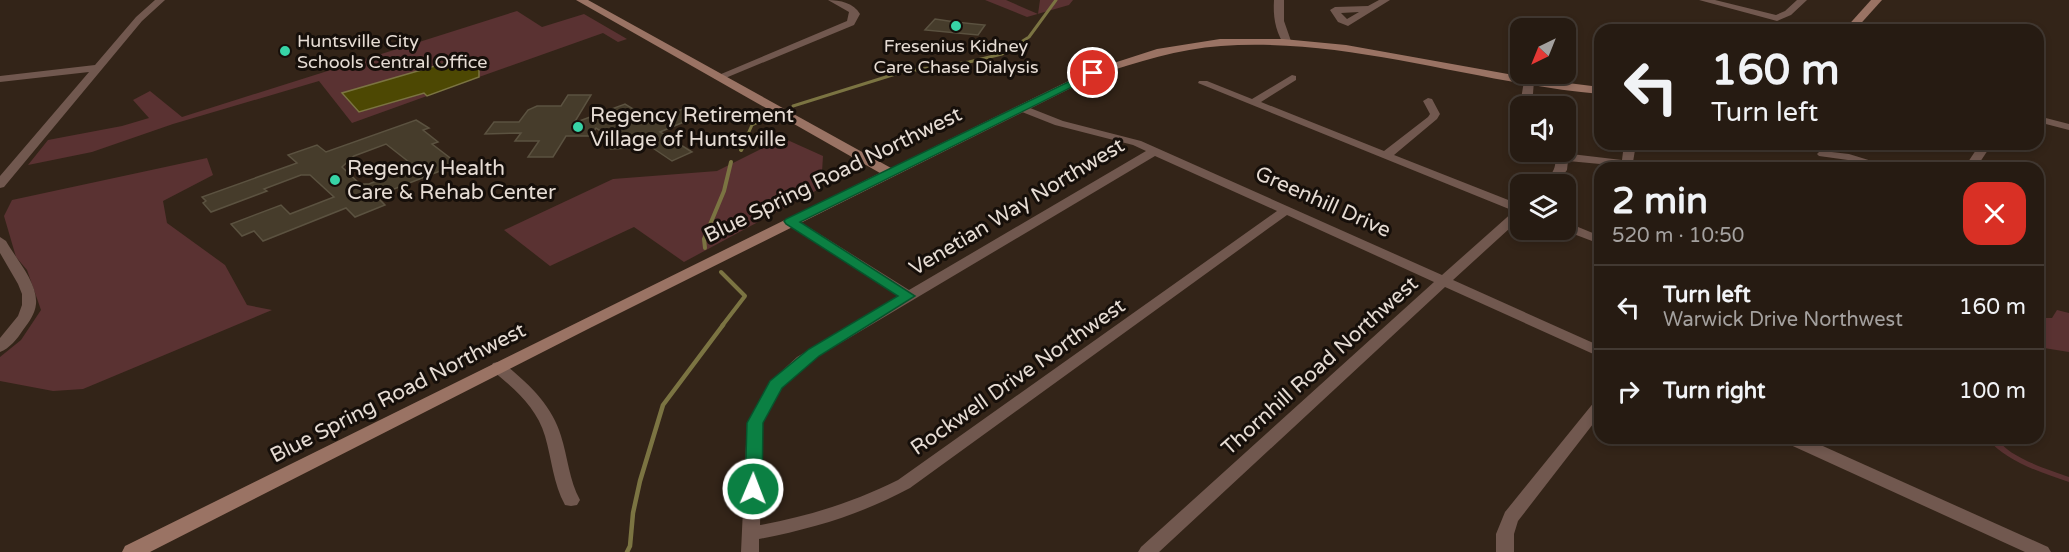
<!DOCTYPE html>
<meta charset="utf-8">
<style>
body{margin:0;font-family:"Varela Round",sans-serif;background:#322820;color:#f1f3f6;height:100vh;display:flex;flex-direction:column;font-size:22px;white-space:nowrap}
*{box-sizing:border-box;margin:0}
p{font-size:20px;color:#a4a19f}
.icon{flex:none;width:33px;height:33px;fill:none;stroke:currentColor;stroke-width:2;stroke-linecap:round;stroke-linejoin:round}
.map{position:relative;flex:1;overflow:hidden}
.details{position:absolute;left:1594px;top:162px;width:450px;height:282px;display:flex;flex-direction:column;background:#261b12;border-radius:18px;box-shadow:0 3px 9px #0003,0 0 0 2px #423932}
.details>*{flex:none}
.guide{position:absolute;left:1594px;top:24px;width:450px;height:126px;border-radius:18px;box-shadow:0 3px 9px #0003,0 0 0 2px #423932;background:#261b12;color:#f1f3f6;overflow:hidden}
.needle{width:39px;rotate:223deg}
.fabs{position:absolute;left:1510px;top:18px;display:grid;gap:12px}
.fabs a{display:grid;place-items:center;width:66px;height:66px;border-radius:12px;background:#261b12;box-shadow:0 3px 9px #0003,0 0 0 2px #423932;font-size:30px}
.pin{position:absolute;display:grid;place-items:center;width:51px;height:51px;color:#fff;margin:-26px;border:3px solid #fff;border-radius:50%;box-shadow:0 2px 6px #0007}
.me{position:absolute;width:66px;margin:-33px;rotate:1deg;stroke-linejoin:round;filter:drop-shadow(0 0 4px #0008)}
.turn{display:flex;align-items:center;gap:21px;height:126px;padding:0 18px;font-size:27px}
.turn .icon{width:78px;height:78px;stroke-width:2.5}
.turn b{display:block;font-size:42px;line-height:51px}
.round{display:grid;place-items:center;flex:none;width:63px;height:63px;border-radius:18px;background:#322820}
.summary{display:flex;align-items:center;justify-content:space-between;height:102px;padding:0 18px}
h1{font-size:36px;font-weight:700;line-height:45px}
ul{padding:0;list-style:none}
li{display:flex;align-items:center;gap:18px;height:84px;padding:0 18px;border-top:2px solid #423932}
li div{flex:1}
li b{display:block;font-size:22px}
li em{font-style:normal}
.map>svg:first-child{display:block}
.green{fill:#5a3232}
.water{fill:#4d4803;stroke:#7b7442;stroke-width:1.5}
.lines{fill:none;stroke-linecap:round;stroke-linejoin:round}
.stream-far2{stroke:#7b7442;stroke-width:3}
.stream-far1{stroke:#7b7442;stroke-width:4}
.stream{stroke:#7b7442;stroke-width:4.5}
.building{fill:#463c2b;stroke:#5b5240;stroke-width:1.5;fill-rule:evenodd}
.street{fill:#71584f;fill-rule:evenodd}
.secondary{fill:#9a7364;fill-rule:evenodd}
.route{fill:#0b8043;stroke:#07532c;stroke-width:1.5}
.poi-dot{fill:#37d4a6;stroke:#160f0a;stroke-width:2}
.labels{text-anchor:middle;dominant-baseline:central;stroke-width:6;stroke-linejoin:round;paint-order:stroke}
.far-poi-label{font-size:18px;fill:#e6dcd4;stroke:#160f0a;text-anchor:start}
.poi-label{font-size:21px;fill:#e6dcd4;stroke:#160f0a;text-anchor:start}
.street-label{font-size:21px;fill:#e6dcd4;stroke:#160f0a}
</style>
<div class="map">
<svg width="2069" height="552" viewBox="0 0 2069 552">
<rect width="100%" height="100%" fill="#332418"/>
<g class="green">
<path d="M985,0H1006L1038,14L1040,0H1073L1069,5L1027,17Z"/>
<path d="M517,11L542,27L584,14L627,39L618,42L603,33L479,77L478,66L424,93L427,96L352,123L319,81L173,124L92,152L28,165L48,140L122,126L149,118L133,100L150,91L182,117Z"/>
<path d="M783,138L823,156L821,188L684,262L634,227L550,266L504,230L613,179L717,171Z"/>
<path d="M207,158L213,175L163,201L167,223L225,265L247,305L272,310L83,389L53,391L0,381V357L21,340L41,310L27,270L16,257L4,216L12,200Z"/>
<path d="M2057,310L2069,313V352L2044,348L2039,357V318H2052Z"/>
<path d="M1987,438H1997C2007,457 2049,470 2069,477V482C2042,473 2005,461 1987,438Z"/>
</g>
<path class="water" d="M459,59L479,66V77L427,96L424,93L359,112L342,93Z"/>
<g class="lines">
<g class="stream-far2">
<path d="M793,106L902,72L969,62L1002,54L1029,37L1056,0"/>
<path d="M743,145L752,125L769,117"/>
</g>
<g class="stream-far1">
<path d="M741,150L744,144"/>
<path d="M705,248L704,239L724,191L731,162"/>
<path d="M721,272L745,296L722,326"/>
</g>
<path class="stream" d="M627,552L630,546L633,513L640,481L663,405L723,325"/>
</g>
<g class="building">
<path d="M935,19L955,22L985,25L978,35L925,30Z"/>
<path d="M568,95H591L574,123L625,104L653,121L690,106L703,114L660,132L692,152L672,161L638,138L633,148L611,149L616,141L596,128L591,136H566L553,157H528L539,141H515L521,133L485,134L494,122H519L528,110L537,106H561Z"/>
<path d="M416,120L429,128L423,130L438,142L432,144L458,164L376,196L385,205L355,217L346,208L263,241L254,231L242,236L231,224L281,205L290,214L334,197L310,175H301L264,189L267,191L211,212L203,203L206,201L202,197L297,163L288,155L317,145L326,152ZM386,144L414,166L369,184H360L342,167L354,156Z"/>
</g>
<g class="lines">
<g class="street">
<path d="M155,0H165L142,21L4,187L0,188V176L89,72L0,82V76L95,65L136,17Z"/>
<path d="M828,0C840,0 854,3 860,14L854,25L723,79H715L714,77L847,21L849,12Z"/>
<path d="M1274,0H1284V21L1291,41L1289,43H1283C1275,29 1273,16 1274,0Z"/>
<path d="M1379,0H1390L1348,26L1338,22L1330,10L1335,7L1368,6ZM1359,12L1347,19L1341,13Z"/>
<path d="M1699,0H1715L1776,15L1785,11L1797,0H1807L1791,15L1777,21Z"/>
<path d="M1292,75L1296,76V80L1261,102L1384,151L1428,117L1430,114L1423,101L1428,98L1432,99L1440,114L1437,119L1394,155L1521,205V218L1453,280L1600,346V357L1445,287L1159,552H1138L1141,547L1434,282L1287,215L910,488C862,514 812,529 759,539V552H741L747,423L771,381L797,357L899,296L784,221L790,217L794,218L909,290L1146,151L1133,145L1055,125L1017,110V106H1025L1063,121L1141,141L1442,275L1514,211L1198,83L1199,81H1207L1252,99ZM1155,156L1277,211L898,480C854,502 809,516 760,525L763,423L782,388L807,363Z"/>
<path d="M1529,78L1534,81L1532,106H1522L1521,99L1524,81Z"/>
<path d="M2038,116L2069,124V130L2038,122Z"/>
<path d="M1624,144H1636L1633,162L1643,168L1568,161L1567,170L1557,183L1543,184C1553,173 1558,167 1554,152L1622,160Z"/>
<path d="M1980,144H1992L1976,168H1964Z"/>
<path d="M1823,151L1849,154L1888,166L1890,168H1872L1848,160L1819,156L1817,154L1819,152Z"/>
<path d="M1566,222L1600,236V244L1563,230H1566Z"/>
<path d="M0,237L6,241C16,259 38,283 36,304C35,314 29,322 23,330C18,338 9,349 0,352V338L18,316L22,305V294L18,284L0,253Z"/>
<path d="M498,362L503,363C528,383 552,405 561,436C568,458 569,480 580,500L577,505L571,506L565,505C553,483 552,460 545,436C537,408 515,389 493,371L491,367L493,363Z"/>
<path d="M1600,400V415L1518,521L1514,534V552H1496V534L1505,512L1595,401Z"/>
<path d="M1782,438H1805L2048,547L2051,552H2025L1784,442Z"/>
</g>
<g class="secondary">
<path d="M576,0H588L891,168L1089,71L1157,49L1220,39H1283L1346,45L1536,79L1600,87V94C1474,83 1350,37 1221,46C1178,49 1138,62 1097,75L590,328L150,552H122L125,546L880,173Z"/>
<path d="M1871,0H1882L1855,30H1844Z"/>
</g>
</g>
<path class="route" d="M1093,70L1098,73L1096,75L800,222L915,296L819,356L782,388L763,423L762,489L759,493L753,495L747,493L745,489L747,423L770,381L809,349L898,296L786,224L784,221L786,219Z"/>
<g class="poi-dot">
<circle cx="956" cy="26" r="6"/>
<circle cx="285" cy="51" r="6"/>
<circle cx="578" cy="127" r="6"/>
<circle cx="335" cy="180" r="6"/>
</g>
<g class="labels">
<g class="far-poi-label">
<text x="297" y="41">Huntsville City<tspan x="297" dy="21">Schools Central Office</tspan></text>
<text x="956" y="46" text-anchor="middle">Fresenius Kidney<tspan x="956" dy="21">Care Chase Dialysis</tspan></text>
</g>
<g class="poi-label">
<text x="590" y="115">Regency Retirement<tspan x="590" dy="24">Village of Huntsville</tspan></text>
<text x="347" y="168">Regency Health<tspan x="347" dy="24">Care &amp; Rehab Center</tspan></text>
</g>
<g class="street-label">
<text transform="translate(833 175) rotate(-26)">Blue Spring Road Northwest</text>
<text transform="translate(1323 202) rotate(24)">Greenhill Drive</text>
<text transform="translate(1017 207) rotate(-31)">Venetian Way Northwest</text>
<text transform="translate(1320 366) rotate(-42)">Thornhill Road Northwest</text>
<text transform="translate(1018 377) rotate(-35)">Rockwell Drive Northwest</text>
<text transform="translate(398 393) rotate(-27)">Blue Spring Road Northwest</text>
</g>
</g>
</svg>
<div class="fabs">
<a><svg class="needle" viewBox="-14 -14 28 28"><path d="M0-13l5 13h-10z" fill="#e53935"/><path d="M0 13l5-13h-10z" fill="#a4a19f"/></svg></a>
<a><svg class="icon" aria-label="sound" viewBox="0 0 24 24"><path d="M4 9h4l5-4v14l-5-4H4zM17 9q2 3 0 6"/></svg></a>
<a><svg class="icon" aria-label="layers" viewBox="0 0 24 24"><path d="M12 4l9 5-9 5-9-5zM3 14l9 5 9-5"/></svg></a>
</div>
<div class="pin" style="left:1093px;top:73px;background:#d93025"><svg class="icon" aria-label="arrive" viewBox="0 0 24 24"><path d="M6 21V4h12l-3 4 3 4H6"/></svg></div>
<svg class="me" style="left:753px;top:489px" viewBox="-20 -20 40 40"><circle r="17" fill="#0b8043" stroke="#fff" stroke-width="3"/><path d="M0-11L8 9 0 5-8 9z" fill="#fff"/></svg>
<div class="guide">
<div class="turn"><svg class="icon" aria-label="left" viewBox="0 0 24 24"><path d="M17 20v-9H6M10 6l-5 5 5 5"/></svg><div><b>160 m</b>Turn left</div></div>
</div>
<section class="details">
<div class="summary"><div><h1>2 min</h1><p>520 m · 10:50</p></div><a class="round" style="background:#d93025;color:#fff"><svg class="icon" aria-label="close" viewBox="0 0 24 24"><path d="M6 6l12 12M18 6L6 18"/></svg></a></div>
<ul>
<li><svg class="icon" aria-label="left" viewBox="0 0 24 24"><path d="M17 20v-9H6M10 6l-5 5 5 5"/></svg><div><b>Turn left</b><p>Warwick Drive Northwest</p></div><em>160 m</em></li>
<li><svg class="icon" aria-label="right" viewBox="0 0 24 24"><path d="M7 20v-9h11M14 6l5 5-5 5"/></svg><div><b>Turn right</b></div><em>100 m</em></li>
</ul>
</section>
</div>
